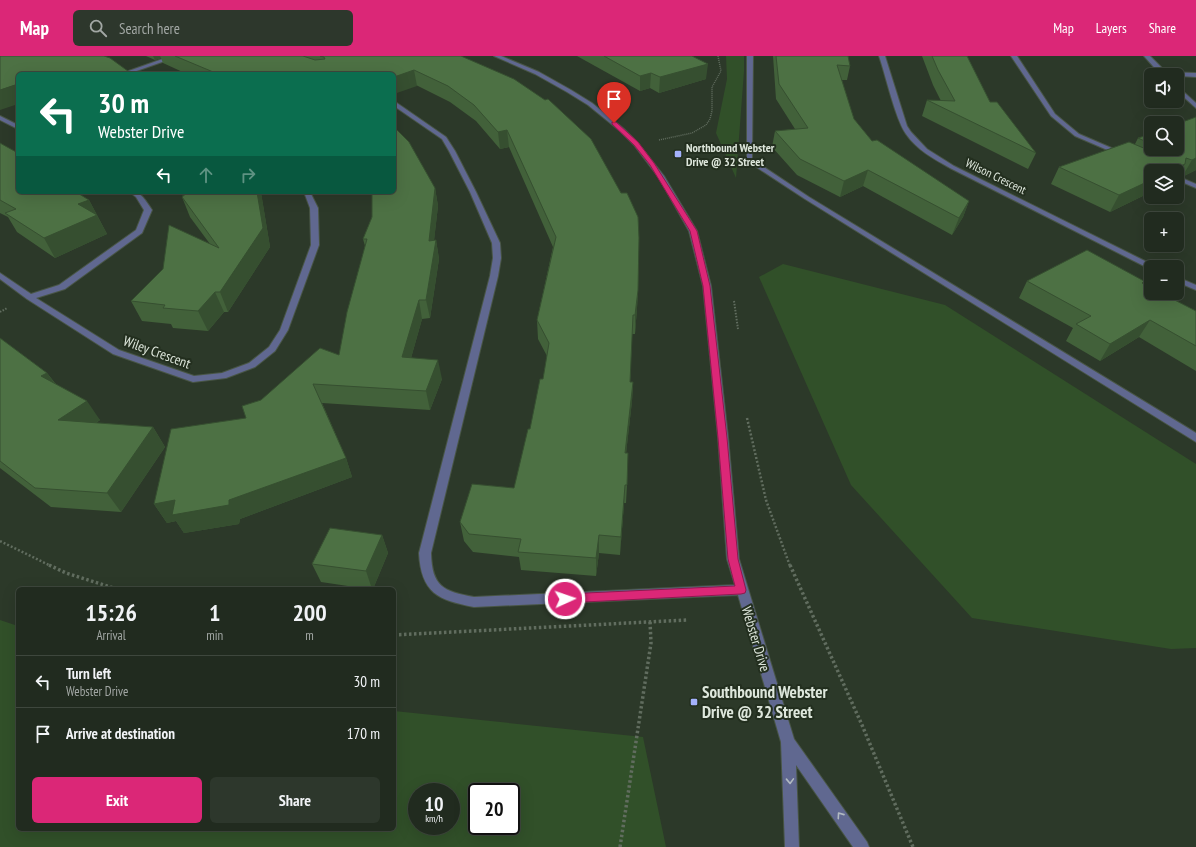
<!DOCTYPE html>
<meta charset="utf-8">
<style>
body{margin:0;font-family:"PT Sans Narrow",sans-serif;background:#2d372c;color:#f1f3f6;height:100vh;display:flex;flex-direction:column;font-size:15px;white-space:nowrap}
*{box-sizing:border-box;margin:0}
p{font-size:13px;color:#a2a7a4}
.icon{flex:none;width:22px;height:22px;fill:none;stroke:currentColor;stroke-width:2;stroke-linecap:round;stroke-linejoin:round}
.map{position:relative;flex:1;overflow:hidden}
.details{position:absolute;left:16px;top:531px;width:380px;height:244px;display:flex;flex-direction:column;background:#212b1f;border-radius:6px;box-shadow:0 4px 16px #0002,0 0 0 1px #3e473d}
.details>*{flex:none}
.hud{position:absolute;left:16px;top:16px;width:380px;height:122px;border-radius:6px;box-shadow:0 4px 16px #0002,0 0 0 1px #3e473d;background:#0b6e4f;color:#fff;overflow:hidden}
.buttons{position:absolute;left:1144px;top:12px;display:grid;gap:8px}
.buttons a{display:grid;place-items:center;width:40px;height:40px;border-radius:6px;background:#212b1f;box-shadow:0 4px 16px #0002,0 0 0 1px #3e473d;font-size:20px}
.speed{position:absolute;left:408px;top:727px;display:flex;gap:8px;font-size:20px;font-weight:700;text-align:center}
.speed>*{display:grid;place-content:center;width:52px;height:52px;border-radius:50%;background:#212b1f;box-shadow:0 4px 16px #0002,0 0 0 1px #3e473d;line-height:1}
.speed small{font-size:10px;font-weight:400}
.speed .limit{border:2px solid #111;border-radius:6px;background:#fff;color:#111}
.pin{position:absolute;display:grid;place-items:center;width:34px;height:34px;color:#fff;margin:-41px -17px;border-radius:50% 50% 50% 0;rotate:-45deg;box-shadow:0 0 4px #0007}
.pin .icon{rotate:45deg}
.me{position:absolute;width:44px;margin:-22px;rotate:87deg;stroke-linejoin:round;filter:drop-shadow(0 0 3px #0008)}
.turn{display:flex;align-items:center;gap:14px;height:84px;padding:0 16px;font-size:18px}
.turn .icon{width:52px;height:52px;stroke-width:2.5}
.turn b{display:block;font-size:28px;line-height:34px}
.lanes{display:flex;align-items:center;height:38px;padding:0 16px;background:#0003;justify-content:center;gap:20px;direction:ltr}
.lanes .off{opacity:.35}
.eta{display:flex;justify-content:space-evenly;align-items:center;height:68px;text-align:center}
.eta b{font-size:24px;font-weight:700;line-height:28px}
.primary-button{display:flex;gap:8px;margin-top:auto;padding:8px 16px}
.primary-button a{flex:1;height:46px;border-radius:6px;background:#db2777;color:#fff;font-size:16px;font-weight:700;line-height:46px;text-align:center}
.primary-button a+a{background:#2d372c;color:#f1f3f6}
ul{padding:0;list-style:none}
li{display:flex;align-items:center;gap:12px;height:52px;padding:0 16px;border-top:1px solid #3e473d}
li div{flex:1}
li b{display:block;font-size:15px}
li em{font-style:normal}
header{display:flex;align-items:center;gap:24px;box-sizing:border-box;height:56px;padding:0 20px;background:#db2777;color:#fff}
header strong{font-size:19px}
nav{display:flex;gap:22px;margin-inline-start:auto;font-size:14px}
.search{width:280px;height:36px;background:#2d372c;display:flex;align-items:center;gap:10px;box-sizing:border-box;padding:0 14px;border-radius:6px;color:#a2a7a4;font-size:15px}
.map>svg:first-child{display:block}
.green{fill:#315029;fill-rule:evenodd}
.lines{fill:none;stroke-linecap:round;stroke-linejoin:round}
.minor-casing{stroke:#485545;stroke-width:2}
.path-far3{stroke:#616d5f;stroke-width:1.5;stroke-dasharray:1 1;stroke-linecap:butt}
.path-far2{stroke:#616d5f;stroke-width:2;stroke-dasharray:1.5 1.5;stroke-linecap:butt}
.path-far1{stroke:#616d5f;stroke-width:2.5;stroke-dasharray:2 2;stroke-linecap:butt}
.path{stroke:#616d5f;stroke-width:3.5;stroke-dasharray:2.5 2.5;stroke-linecap:butt}
.minor{fill:#606890;fill-rule:evenodd}
.wall{fill:#42613a}
.shaded-wall{fill:#364f30}
.building{fill:#4d7144;stroke:#364f30}
.oneway{stroke:#b1bac1}
.route{fill:#db2777;stroke:#8e194d}
.poi-dot{fill:#a4b2fc;stroke:#232f1f;stroke-width:1.5}
.labels{text-anchor:middle;dominant-baseline:central;stroke-width:4;stroke-linejoin:round;paint-order:stroke}
.far-poi-label{font-size:12px;font-weight:bold;fill:#dde6db;stroke:#232f1f;text-anchor:start}
.far-street-label{font-size:12px;fill:#dde6db;stroke:#232f1f}
.street-label{font-size:14px;fill:#dde6db;stroke:#232f1f}
.near-poi-label{font-size:17px;font-weight:bold;fill:#dde6db;stroke:#232f1f;text-anchor:start}
</style>
<header>
<strong>Map</strong>
<div class="search"><svg class="icon" aria-label="search" viewBox="0 0 24 24"><circle cx="10" cy="10" r="6"/><path d="M15 15l6 6"/></svg>Search here</div>
<nav><a>Map</a><a>Layers</a><a>Share</a></nav>
</header>
<div class="map">
<svg width="1196" height="791" viewBox="0 0 1196 791">
<rect width="100%" height="100%" fill="#2c3929"/>
<g class="green">
<path d="M726,0H744V15L736,122L716,77L727,23Z"/>
<path d="M783,208L945,249L1196,408V592L1171,593L972,562L851,429L759,221Z"/>
<path d="M0,564L18,570V773H394V655L643,681L666,791H0ZM417,736H451V770H417ZM477,736H511V770H477Z"/>
</g>
<g class="lines">
<defs>
<g id="minor">
<path d="M171,0H179L128,18H120Z"/>
<path d="M494,0H501L539,16L571,34L592,47L624,73L638,87L664,120L697,175L711,230L728,381L739,503L794,683L867,786L869,791H853L796,709L799,791H785L781,686L738,539L474,551C438,544 421,537 419,497L490,220L493,202L492,187L470,136L449,95L442,83L394,50V45L446,81L455,95L476,136L500,187L501,202L498,220L431,497C432,531 443,535 474,541L735,529L727,503L718,381L703,230L689,175L659,122L634,89L620,75L588,49L567,36L535,18Z"/>
<path d="M747,0H753L752,103L809,141L1196,377V386L805,143L747,105Z"/>
<path d="M879,0H885L907,70L911,76L927,93L954,110L1157,211H1151L1150,213L950,112C934,103 917,94 906,78C895,62 886,20 879,0Z"/>
<path d="M1011,0H1017L1055,58L1079,78L1123,97V99H1119L1075,80L1051,60Z"/>
<path d="M1144,0H1150L1166,16L1196,17V21L1161,19Z"/>
<path d="M1177,30L1196,47V52L1177,35Z"/>
<path d="M0,60L18,69V73L0,64Z"/>
<path d="M1177,120L1196,128V132L1177,124Z"/>
<path d="M130,136C142,136 145,144 152,154L142,177L65,233L36,242L119,294L194,320L222,317L249,307L269,291L280,274L311,189L310,152L304,136H310L318,152L319,189L288,274L275,295L255,311L226,322L193,326L113,298L27,243L0,223V217L31,238L59,229L136,174L144,154L136,141Z"/>
<path d="M1177,221L1196,229V234L1177,226Z"/>
</g>
</defs>
<use href="#minor" class="minor-casing"/>
<path class="path-far3" d="M659,84L692,77L706,69L710,63L712,55V31L721,15L718,0"/>
<g class="path-far2">
<path d="M734,245L738,273"/>
<path d="M0,256L7,252"/>
</g>
<g class="path-far1">
<path d="M747,362L766,444L790,510"/>
<path d="M0,485L51,510"/>
</g>
<g class="path">
<path d="M49,509L66,517L117,533"/>
<path d="M790,509L862,669L913,791"/>
<path d="M394,579L687,564"/>
<path d="M620,791L651,587L650,565"/>
</g>
<use href="#minor" class="minor"/>
</g>
<g class="wall">
<path d="M146,0H461L638,234L637,252L635,278H632L630,326H633L632,345L626,397L627,429L626,447H624L620,499L599,497L596,520L521,514L519,501L473,496L464,485L460,466L514,432L543,323L547,300L538,283L537,264L553,191L509,91L500,93L476,65L450,46L394,18H187L163,7L161,2L155,4Z"/>
<path d="M577,0H692L706,23L659,37L650,32L640,35Z"/>
<path d="M773,0H848L850,10L847,24H841L854,63L872,85L969,145L963,161L952,179L863,130L840,141L797,119L772,91L775,75L795,73L776,43Z"/>
<path d="M922,0H967L990,46L1036,97L1028,113L922,60L927,44L941,45L933,29Z"/>
<path d="M1196,61V114L1182,121L1178,119L1177,121V115H1151V136L1110,156L1051,128L1059,111L1135,88L1138,82L1151,78V93H1177Z"/>
<path d="M0,87L18,136L89,144L107,178L55,202L17,176L8,161L0,157Z"/>
<path d="M435,132L438,150L434,184H436L439,203L430,262L422,263L411,302L442,323L430,354L322,347L346,402L352,421L240,463L239,468L184,477L176,465L167,467L154,448L246,362L261,344L339,299L365,190L363,183L372,161Z"/>
<path d="M261,137L270,191L228,256H224L208,275L173,272L171,268L142,265L131,245L210,188L190,161L182,141H183Z"/>
<path d="M1027,225H1144L1143,227L1196,255V315L1139,281L1100,305L1066,285L1073,272L1019,242Z"/>
<path d="M0,282L47,317L55,327L100,364L96,367L153,371L165,391L121,456L51,451L0,412Z"/>
<path d="M382,479L388,497L373,533H368L321,526L312,508Z"/>
</g>
<g class="shaded-wall">
<path d="M153,0H160L161,2L155,4Z"/>
<path d="M708,8L706,23L659,37L660,21Z"/>
<path d="M414,14L417,30L394,38V21Z"/>
<path d="M651,17L650,32L640,35V20Z"/>
<path d="M18,28V48L0,54V34Z"/>
<path d="M507,74L509,91L500,93L498,76Z"/>
<path d="M1196,102V114L1182,121L1192,104Z"/>
<path d="M1185,108L1177,121V115H1170Z"/>
<path d="M868,114L863,130L840,141L844,125Z"/>
<path d="M1151,124V136L1110,156L1119,139Z"/>
<path d="M435,132L438,150L432,203L429,185Z"/>
<path d="M181,136H201L184,144Z"/>
<path d="M257,136H261L270,191L228,256L220,236Z"/>
<path d="M89,144L107,178L55,202L44,182L78,148Z"/>
<path d="M969,145L963,161L952,179L959,162Z"/>
<path d="M436,184L439,203L430,262L426,244Z"/>
<path d="M638,234L637,252L635,278V259Z"/>
<path d="M215,236L224,256L208,275L198,255Z"/>
<path d="M419,244L422,263L406,320L402,301Z"/>
<path d="M1150,264L1139,281L1100,305L1110,288Z"/>
<path d="M438,304L442,323L430,354L426,335Z"/>
<path d="M47,317L61,336L41,320Z"/>
<path d="M633,326L632,345L624,416L625,397Z"/>
<path d="M87,345L100,364L72,383L58,364Z"/>
<path d="M153,371L165,391L121,456L107,437Z"/>
<path d="M346,402L352,421L240,463L239,468L184,477L176,465L167,467L154,448L175,444H229Z"/>
<path d="M625,429L624,447L620,499L621,481Z"/>
<path d="M382,479L388,497L373,533H372L366,515Z"/>
<path d="M599,479V497L596,520V502Z"/>
</g>
<g class="building">
<path d="M0,0H104L110,2L132,18H18V28L0,34Z"/>
<path d="M175,0H303L315,4L325,3L324,1L320,0H461L514,23L545,44L548,43L591,83L621,137H627L638,161L639,182L638,234L635,259H633L630,326H633L625,397H628L627,429H625L621,481L599,479L596,502L518,496L521,483L469,478L460,466L472,428L514,432L528,373H530L540,323H543L549,287L537,264L556,181L507,74L498,76L474,49L448,30L414,14L394,21V18H218Z"/>
<path d="M604,0H692L708,8L660,21L651,17L640,20Z"/>
<path d="M776,0H848L850,10L837,9L854,63L872,85L877,84L969,145L959,162L868,114L844,125L800,103L775,75L808,72L779,28Z"/>
<path d="M932,0H967L990,46H997L1036,97L927,44L955,45L938,14Z"/>
<path d="M1196,61V102L1192,104L1186,102L1185,108L1170,115H1151V124L1119,139L1059,111L1129,86L1163,100H1173L1174,98L1163,93H1177V68Z"/>
<path d="M394,71L409,86L435,132L429,185L436,184L426,244H419L402,301L438,304L426,335L313,328L346,402L229,444V449L172,459L175,444L154,448L171,373L246,362L242,350L261,344L320,292L339,299L347,256L367,183H363L372,161V136H394Z"/>
<path d="M1151,78V88L1138,82Z"/>
<path d="M0,87L18,97V136H76L89,144L78,148L97,159L44,182L5,157L16,153L0,144Z"/>
<path d="M188,136H257L263,172L220,236H215L198,255L163,252L165,249L131,245L163,213L169,169L219,192L182,141Z"/>
<path d="M1087,194L1144,225L1142,227L1151,232V237H1161L1196,255V290L1150,264L1110,288L1076,268L1091,260L1027,225Z"/>
<path d="M0,282L47,317L41,320L87,345L58,364L153,371L107,437L35,432L0,405Z"/>
<path d="M330,472L382,479L366,515L312,508Z"/>
</g>
<defs><path id="oneway-chevron" d="M-2-3.5L2.5 0L-2 3.5" fill="none" stroke-width="1.6" stroke-linecap="round" stroke-linejoin="round"/></defs>
<g class="oneway">
<use href="#oneway-chevron" transform="translate(790 725) rotate(88)"/>
<use href="#oneway-chevron" transform="translate(840 759) rotate(-125)"/>
</g>
<path class="route" d="M612,66H616L638,86L654,107L697,175L710,230L727,382L738,503L746,534L745,537L741,538L565,547L561,546L560,543L561,539L565,538L735,530L728,503L718,382L703,230L690,175L650,109L634,89L612,68Z"/>
<g class="poi-dot">
<rect x="674" y="94" width="8" height="8" rx="2"/>
<rect x="690" y="642" width="8" height="8" rx="2"/>
</g>
<g class="labels">
<g class="far-poi-label">
<text x="686" y="91">Northbound Webster<tspan x="686" dy="14">Drive @ 32 Street</tspan></text>
</g>
<g class="far-street-label">
<text transform="translate(996 120) rotate(26)">Wilson Crescent</text>
</g>
<g class="street-label">
<text transform="translate(157 296) rotate(20)">Wiley Crescent</text>
<text transform="translate(756 583) rotate(73)">Webster Drive</text>
</g>
<g class="near-poi-label">
<text x="702" y="636">Southbound Webster<tspan x="702" dy="20">Drive @ 32 Street</tspan></text>
</g>
</g>
</svg>
<div class="buttons">
<a><svg class="icon" aria-label="sound" viewBox="0 0 24 24"><path d="M4 9h4l5-4v14l-5-4H4zM17 9q2 3 0 6"/></svg></a>
<a><svg class="icon" aria-label="search" viewBox="0 0 24 24"><circle cx="10" cy="10" r="6"/><path d="M15 15l6 6"/></svg></a>
<a><svg class="icon" aria-label="layers" viewBox="0 0 24 24"><path d="M12 4l9 5-9 5-9-5zM3 14l9 5 9-5"/></svg></a>
<a>+</a>
<a>−</a>
</div>
<div class="speed"><div>10<small>km/h</small></div><div class="limit">20</div></div>
<div class="pin" style="left:614px;top:67px;background:#d93025"><svg class="icon" aria-label="arrive" viewBox="0 0 24 24"><path d="M6 21V4h12l-3 4 3 4H6"/></svg></div>
<svg class="me" style="left:565px;top:543px" viewBox="-20 -20 40 40"><circle r="17" fill="#db2777" stroke="#fff" stroke-width="3"/><path d="M0-11L8 9 0 5-8 9z" fill="#fff"/></svg>
<div class="hud">
<div class="turn"><svg class="icon" aria-label="left" viewBox="0 0 24 24"><path d="M17 20v-9H6M10 6l-5 5 5 5"/></svg><div><b>30 m</b>Webster Drive</div></div>
<div class="lanes"><svg class="icon" aria-label="left" viewBox="0 0 24 24"><path d="M17 20v-9H6M10 6l-5 5 5 5"/></svg><svg class="icon off" aria-label="ahead" viewBox="0 0 24 24"><path d="M12 20V5M6 11l6-6 6 6"/></svg><svg class="icon off" aria-label="right" viewBox="0 0 24 24"><path d="M7 20v-9h11M14 6l5 5-5 5"/></svg></div>
</div>
<section class="details">
<div class="eta">
<div><b>15:26</b><p>Arrival</p></div>
<div><b>1</b><p>min</p></div>
<div><b>200</b><p>m</p></div>
</div>
<ul>
<li><svg class="icon" aria-label="left" viewBox="0 0 24 24"><path d="M17 20v-9H6M10 6l-5 5 5 5"/></svg><div><b>Turn left</b><p>Webster Drive</p></div><em>30 m</em></li>
<li><svg class="icon" aria-label="arrive" viewBox="0 0 24 24"><path d="M6 21V4h12l-3 4 3 4H6"/></svg><div><b>Arrive at destination</b></div><em>170 m</em></li>
</ul>
<div class="primary-button"><a>Exit</a><a>Share</a></div>
</section>
</div>
